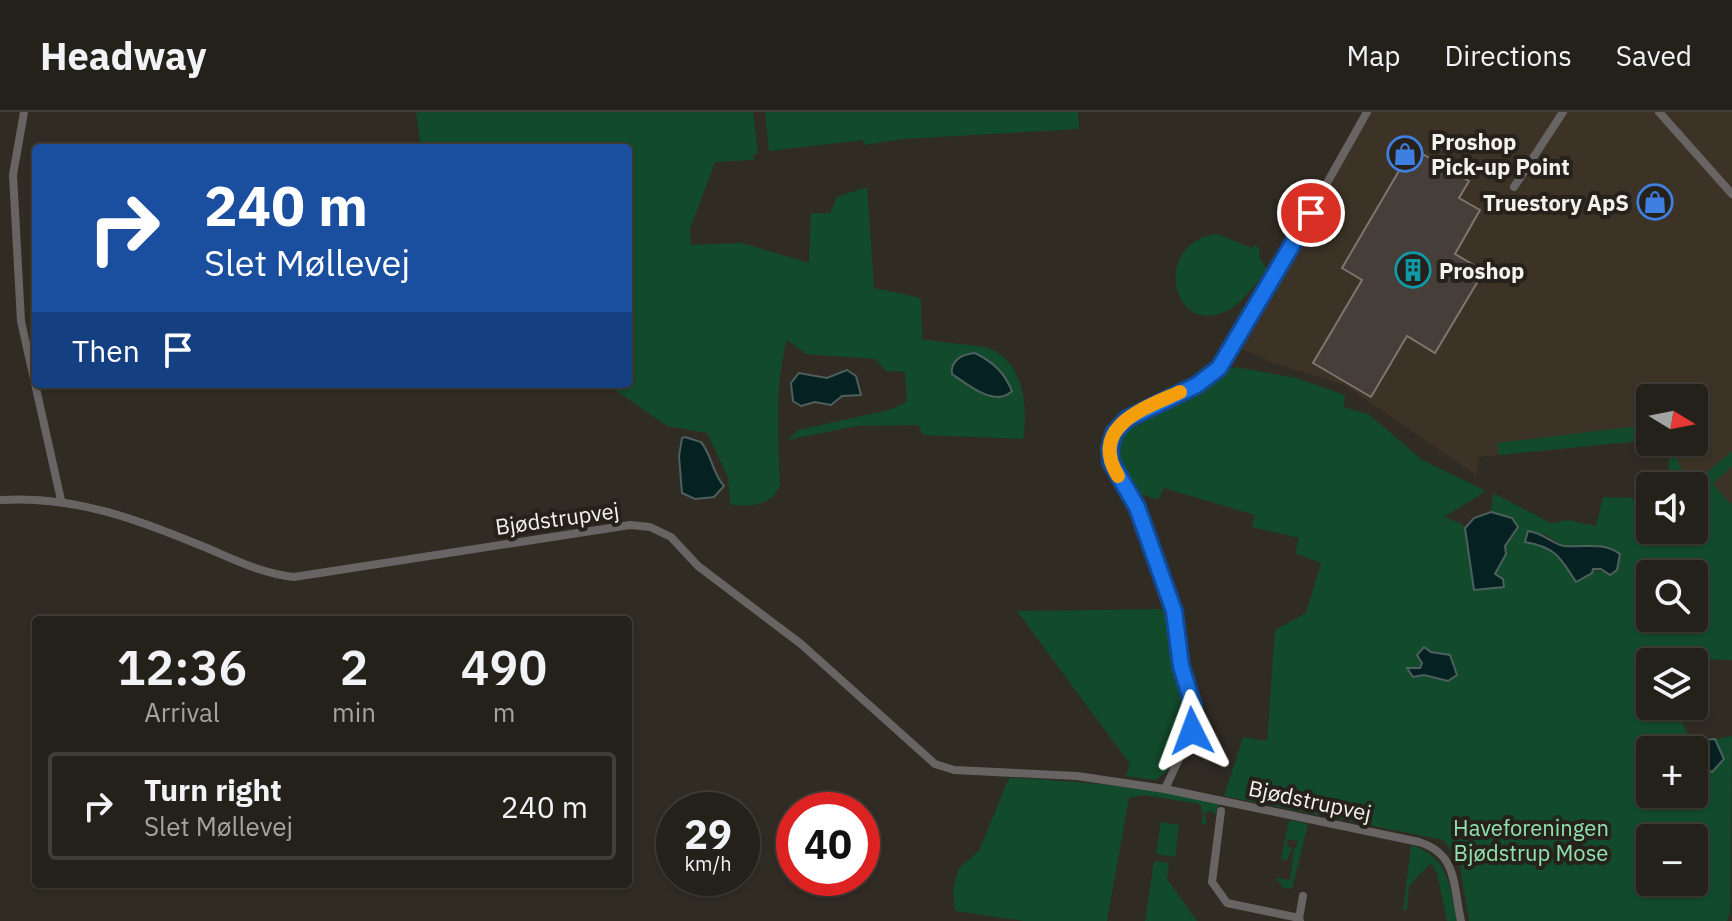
<!DOCTYPE html>
<meta charset="utf-8">
<style>
body{margin:0;font-family:"IBM Plex Sans",sans-serif;background:#302d27;color:#f1f3f6;height:100vh;display:flex;flex-direction:column;font-size:30px;white-space:nowrap}
*{box-sizing:border-box;margin:0}
p{font-size:26px;color:#a3a3a2}
.icon{flex:none;width:44px;height:44px;fill:none;stroke:currentColor;stroke-width:2;stroke-linecap:round;stroke-linejoin:round}
.map{position:relative;flex:1;overflow:hidden}
.side{position:absolute;left:32px;top:504px;width:600px;height:272px;display:flex;flex-direction:column;background:#24201a;border-radius:8px;box-shadow:0 2px 6px #0004,0 0 0 2px #413e39}
.side>*{flex:none}
.hud{position:absolute;left:32px;top:32px;width:600px;height:244px;border-radius:8px;box-shadow:0 2px 6px #0004,0 0 0 2px #413e39;background:#1a4fa0;color:#fff;overflow:hidden}
.needle{width:52px;rotate:100deg}
.controls{position:absolute;left:1636px;top:272px;display:grid;gap:16px}
.controls a{display:grid;place-items:center;width:72px;height:72px;border-radius:8px;background:#24201a;box-shadow:0 2px 6px #0004,0 0 0 2px #413e39;font-size:40px}
.speed{position:absolute;left:656px;top:680px;display:flex;gap:16px;font-size:40px;font-weight:700;text-align:center}
.speed>*{display:grid;place-content:center;width:104px;height:104px;border-radius:50%;background:#24201a;box-shadow:0 2px 6px #0004,0 0 0 2px #413e39;line-height:1}
.speed small{font-size:20px;font-weight:400}
.speed .limit{border:12px solid #d22;background:#fff;color:#111}
.pin{position:absolute;display:grid;place-items:center;width:68px;height:68px;color:#fff;margin:-34px;border:4px solid #fff;border-radius:50%;box-shadow:0 2px 8px #0007}
.me{position:absolute;width:88px;margin:-44px;rotate:357deg;stroke-linejoin:round;filter:drop-shadow(0 0 6px #0008)}
.turn{display:flex;align-items:center;gap:28px;height:168px;padding:0 40px;font-size:36px}
.turn .icon{width:104px;height:104px;stroke-width:2.5}
.turn b{display:block;font-size:56px;line-height:68px}
.then{display:flex;align-items:center;height:76px;padding:0 40px;background:#0003;gap:16px;font-size:30px}
.eta{display:flex;justify-content:space-evenly;align-items:center;height:136px;text-align:center}
.eta b{font-size:48px;font-weight:600;line-height:56px}
ul{padding:0;list-style:none}
li{display:flex;align-items:center;gap:24px;height:108px;margin:0 16px 12px;padding:0 24px;border:4px solid #413e39;border-radius:8px}
li div{flex:1}
li b{display:block;font-size:30px}
li em{font-style:normal}
header{display:flex;align-items:center;gap:48px;box-sizing:border-box;height:112px;padding:0 40px;background:#24201a;border-bottom:2px solid #413e39}
header strong{font-size:38px}
nav{display:flex;gap:44px;margin-inline-start:auto;font-size:28px}
.map>svg:first-child{display:block}
.built{fill:#3c3326}
.green{fill:#124b2c;fill-rule:evenodd}
.water{fill:#062121;stroke:#4e605e;stroke-width:2}
.building{fill:#463e38;stroke:#7d756e;stroke-width:2}
.lines{fill:none;stroke-linecap:round;stroke-linejoin:round}
.minor{stroke:#696464;stroke-width:8}
.route-casing{stroke:#114b97;stroke-width:20}
.route{stroke:#1a73e8;stroke-width:14}
.slow{stroke:#f59e0b;stroke-width:14}
.labels{text-anchor:middle;dominant-baseline:central;stroke-width:8;stroke-linejoin:round;paint-order:stroke}
.poi-label{font-size:22px;font-weight:bold;fill:#f5f2ec;stroke:#26211a;text-anchor:start}
.street-label{font-size:22px;fill:#f5f2ec;stroke:#26211a}
.park-label{font-size:22px;fill:#90e3ae;stroke:#26211a}
</style>
<header>
<strong>Headway</strong>
<nav><a>Map</a><a>Directions</a><a>Saved</a></nav>
</header>
<div class="map">
<svg width="1732" height="809" viewBox="0 0 1732 809">
<rect width="100%" height="100%" fill="#302b23"/>
<path class="built" d="M1362,0H1732V482L1694,418V374H1669V330H1694V286H1650V328L1479,345L1476,363L1346,274L1271,250L1231,232Z"/>
<g class="green">
<path d="M416,0H753L758,42L753,43L754,48L715,50L690,117L691,133L742,131L809,151L811,101H830L837,85L867,75L874,176L921,186L922,227C941,230 960,232 979,234C1023,241 1029,293 1023,327L923,323L918,313L857,314L787,328L798,318L889,298L907,290L905,260L886,259L875,247L806,242L787,228C774,274 778,325 780,373C773,393 750,396 730,392L728,365L707,321L667,314L607,272H628V36H421Z"/>
<path d="M765,0H1078L1079,17L903,27L865,33L863,28L769,39Z"/>
<path d="M1217,122L1252,136L1255,133L1260,137L1259,145L1267,157C1256,171 1244,190 1228,198C1171,228 1151,130 1217,122Z"/>
<path d="M1236,255L1296,266L1345,283L1344,295L1370,303L1422,348L1486,379L1444,405L1462,412L1465,416L1474,477C1488,467 1508,454 1505,434L1518,415L1512,406L1491,400L1493,381L1551,411L1568,408L1596,414L1603,385L1634,386L1637,408L1650,414V418H1694V374H1669V330H1678V352L1687,364L1704,363L1732,339V354L1713,372L1732,393V548L1684,546L1682,550H1650V594H1672L1692,629L1688,638H1650V682H1694V649L1712,659L1724,647L1715,627L1732,624L1730,801L1727,809H1469L1459,749L1443,728L1224,684L1243,625L1267,629L1275,518L1306,501L1321,451L1295,441L1299,426L1252,415L1255,403L1164,376L1158,388L1134,380C1122,356 1105,333 1130,312L1209,273L1228,257ZM1543,421L1564,434H1608L1621,446L1610,463C1595,454 1589,460 1576,470L1559,444L1545,434ZM1650,462H1694V506H1650ZM1638,714L1656,716L1666,726H1694V770H1650V726H1659Z"/>
<path d="M1650,308V328L1499,343L1497,331L1638,314Z"/>
<path d="M1167,497L1175,553L1187,592L1181,635L1165,661L1155,668L1126,664L1130,652L1017,499Z"/>
<path d="M1009,666C1080,668 1150,677 1220,690L1215,703L1211,698L1203,703L1207,707L1205,712H1201L1203,703L1200,692L1144,683L1129,686L1107,809H1024L955,799L953,777L959,756L979,739Z"/>
<path d="M1289,708L1308,712L1292,777L1281,775V770L1277,769V766L1290,768L1294,736H1296L1298,729L1288,727L1287,734L1292,736L1287,748L1281,747Z"/>
<path d="M1161,710L1179,713L1175,745L1156,742Z"/>
<path d="M1411,733C1450,745 1449,774 1457,809H1447L1437,761L1431,751L1409,774L1407,798H1403Z"/>
<path d="M1154,749L1169,751L1167,767L1197,809H1145Z"/>
</g>
<g class="water">
<path d="M975,241C993,250 1004,260 1012,279C995,296 967,272 952,262C950,248 963,242 975,241Z"/>
<path d="M847,258L856,264L861,283L842,284L831,293L815,290L801,294L793,289L791,271L799,261L827,266Z"/>
<path d="M685,325L701,330C712,343 712,361 724,374L714,385L695,387L682,381L679,344L682,326Z"/>
<path d="M1491,400L1512,406L1518,415L1505,434L1506,442L1495,462L1503,467L1504,475L1474,478L1465,416L1474,406Z"/>
<path d="M1528,419C1544,421 1552,432 1564,434C1585,436 1602,429 1620,442L1617,458L1610,463L1601,457H1593L1592,461L1576,470C1560,445 1555,435 1525,430Z"/>
<path d="M1424,535L1431,540L1450,543L1457,563L1448,569L1424,563L1413,565L1407,556H1420L1422,551L1417,543Z"/>
<path d="M1715,627L1724,647L1712,660L1694,649V638H1688L1692,629Z"/>
</g>
<path class="building" d="M1402,30L1469,69L1459,86L1480,98L1455,142L1484,159L1435,241L1407,224L1371,285L1313,251L1362,168L1342,156L1403,52L1393,46Z"/>
<g class="lines">
<g class="minor">
<path d="M24,0L13,63L21,209L61,388"/>
<path d="M1659,0L1732,82"/>
<path d="M1514,75L1563,0"/>
<path d="M0,388C76,383 138,408 207,436C235,448 263,462 294,465L630,413L650,415L671,425L698,454L801,532L935,652L954,658L1077,664L1165,677L1419,730C1458,742 1453,774 1461,809"/>
<path d="M1165,677L1192,619L1193,593L1181,554L1171,488L1137,395L1111,350V328L1119,313L1127,307L1209,265L1230,243L1367,0"/>
<path d="M1221,699L1212,770L1227,791L1299,806L1300,809"/>
<path d="M1299,806L1303,784"/>
</g>
</g>
<g class="lines">
<defs>
<path id="route" d="M1192,619L1193,593L1181,554L1174,499L1137,395L1111,350L1110,336L1114,321L1127,307L1197,273L1219,256L1311,101"/>
</defs>
<use href="#route" class="route-casing"/>
<use href="#route" class="route"/>
<path class="slow" d="M1118,364C1088,314 1145,296 1180,280"/>
</g>
<defs>
<symbol id="shop-ring" viewBox="-11 -11 22 22"><circle r="9.5" fill="#26211a" stroke="#3f7fe0" stroke-width="1.5"/><path d="M-5-2.5h2.3a2.7 3.5 0 0 1 5.4 0H5L5.5 6h-11ZM-1.5-2.5h3a1.5 2.3 0 0 0-3 0Z" fill="#3f7fe0"/></symbol>
<symbol id="building-ring" viewBox="-11 -11 22 22"><circle r="9.5" fill="#26211a" stroke="#0f9aa8" stroke-width="1.5"/><path d="M-4-6H4V6H1V3H-1V6H-4ZM-2.5-4.3h1.7v1.8h-1.7ZM.8-4.3h1.7v1.8H.8ZM-2.5-1h1.7V.8h-1.7ZM.8-1h1.7V.8H.8Z" fill="#0f9aa8"/></symbol>
</defs>
<g fill-rule="evenodd">
<use href="#shop-ring" x="1385" y="22" width="40" height="40"/>
<use href="#shop-ring" x="1635" y="70" width="40" height="40"/>
<use href="#building-ring" x="1393" y="138" width="40" height="40"/>
</g>
<g class="labels">
<g class="poi-label">
<text x="1431" y="29">Proshop<tspan x="1431" dy="25">Pick-up Point</tspan></text>
<text x="1629" y="90" text-anchor="end">Truestory ApS</text>
<text x="1439" y="158">Proshop</text>
</g>
<g class="street-label">
<text transform="translate(557 406) rotate(-8)">Bjødstrupvej</text>
<text transform="translate(1310 688) rotate(12)">Bjødstrupvej</text>
</g>
<g class="park-label">
<text x="1531" y="715">Haveforeningen<tspan x="1531" dy="25">Bjødstrup Mose</tspan></text>
</g>
</g>
</svg>
<div class="controls">
<a><svg class="needle" viewBox="-14 -14 28 28"><path d="M0-13l5 13h-10z" fill="#e53935"/><path d="M0 13l5-13h-10z" fill="#a3a3a2"/></svg></a>
<a><svg class="icon" aria-label="sound" viewBox="0 0 24 24"><path d="M4 9h4l5-4v14l-5-4H4zM17 9q2 3 0 6"/></svg></a>
<a><svg class="icon" aria-label="search" viewBox="0 0 24 24"><circle cx="10" cy="10" r="6"/><path d="M15 15l6 6"/></svg></a>
<a><svg class="icon" aria-label="layers" viewBox="0 0 24 24"><path d="M12 4l9 5-9 5-9-5zM3 14l9 5 9-5"/></svg></a>
<a>+</a>
<a>−</a>
</div>
<div class="speed"><div>29<small>km/h</small></div><div class="limit">40</div></div>
<div class="pin" style="left:1311px;top:101px;background:#d93025"><svg class="icon" aria-label="arrive" viewBox="0 0 24 24"><path d="M6 21V4h12l-3 4 3 4H6"/></svg></div>
<svg class="me" style="left:1192px;top:619px" viewBox="-20 -20 40 40"><path d="M0-17L14 15 0 8-14 15z" fill="#1a73e8" stroke="#fff" stroke-width="4"/></svg>
<div class="hud">
<div class="turn"><svg class="icon" aria-label="right" viewBox="0 0 24 24"><path d="M7 20v-9h11M14 6l5 5-5 5"/></svg><div><b>240 m</b>Slet Møllevej</div></div>
<div class="then">Then<svg class="icon" aria-label="arrive" viewBox="0 0 24 24"><path d="M6 21V4h12l-3 4 3 4H6"/></svg></div>
</div>
<section class="side">
<div class="eta">
<div><b>12:36</b><p>Arrival</p></div>
<div><b>2</b><p>min</p></div>
<div><b>490</b><p>m</p></div>
</div>
<ul>
<li><svg class="icon" aria-label="right" viewBox="0 0 24 24"><path d="M7 20v-9h11M14 6l5 5-5 5"/></svg><div><b>Turn right</b><p>Slet Møllevej</p></div><em>240 m</em></li>
</ul>
</section>
</div>
